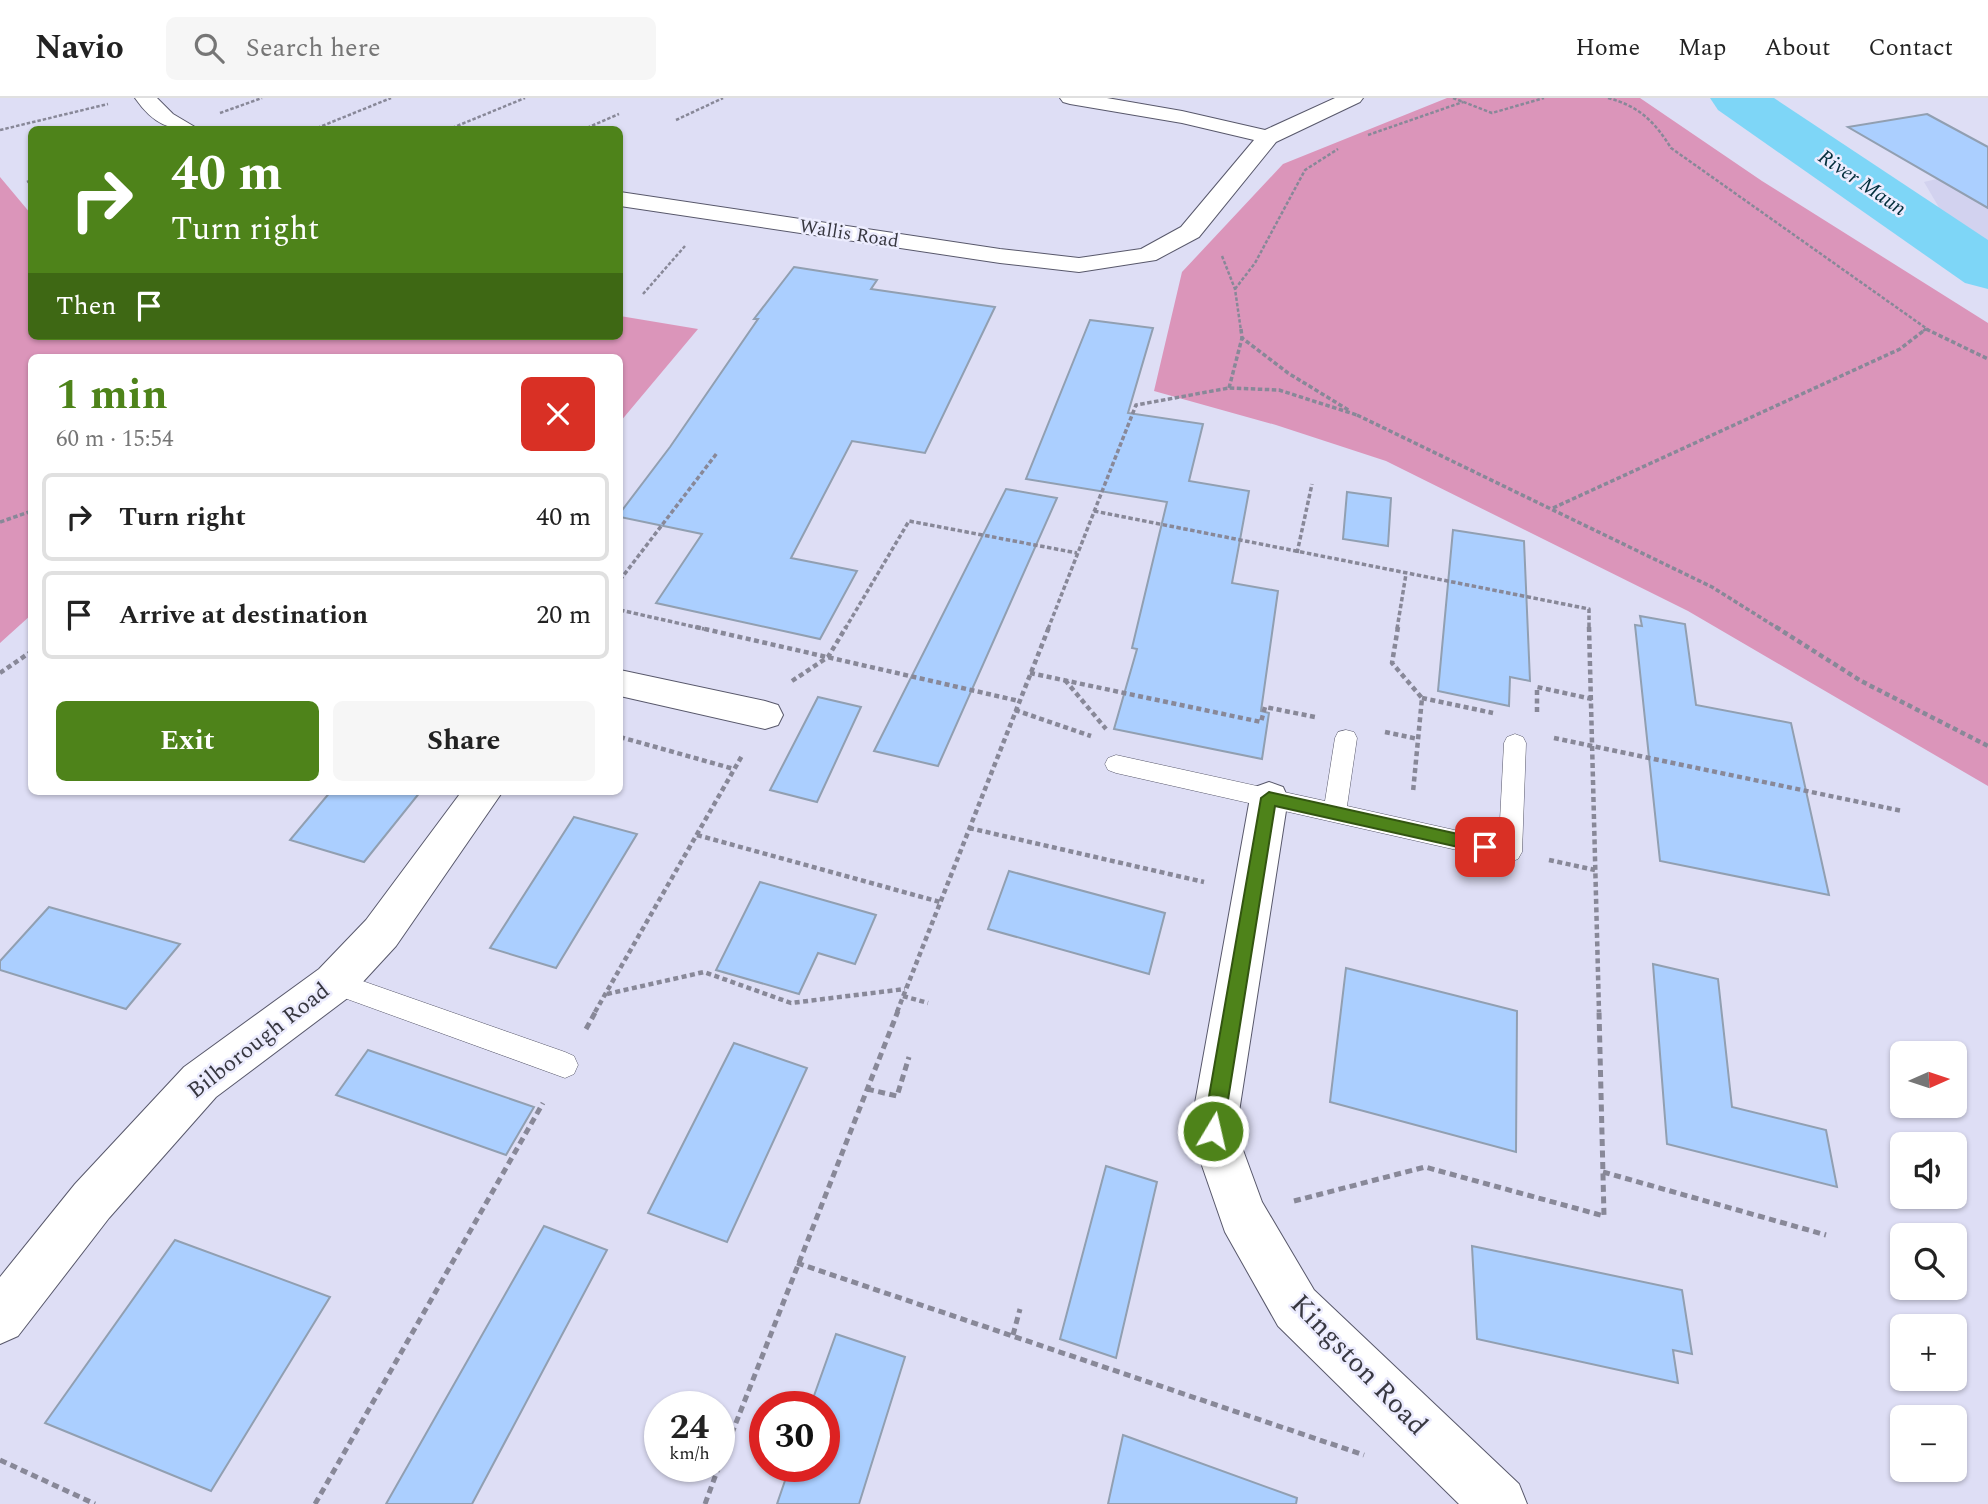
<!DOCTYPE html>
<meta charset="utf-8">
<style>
body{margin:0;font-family:Spectral,serif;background:#f6f6f6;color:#222;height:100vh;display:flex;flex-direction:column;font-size:26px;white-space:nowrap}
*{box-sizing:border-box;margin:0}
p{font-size:23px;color:#767676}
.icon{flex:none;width:38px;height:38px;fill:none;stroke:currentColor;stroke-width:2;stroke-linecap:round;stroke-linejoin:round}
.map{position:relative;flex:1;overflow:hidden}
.drawer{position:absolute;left:28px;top:256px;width:595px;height:441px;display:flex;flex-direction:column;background:#fff;border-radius:10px;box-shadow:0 2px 5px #0004}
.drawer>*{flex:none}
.hud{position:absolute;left:28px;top:28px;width:595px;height:214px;border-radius:10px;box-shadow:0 2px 5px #0004;background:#4e831a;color:#fff;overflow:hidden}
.needle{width:46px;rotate:87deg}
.fabs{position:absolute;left:1890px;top:943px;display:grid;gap:14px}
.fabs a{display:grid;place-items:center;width:77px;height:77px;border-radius:10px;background:#fff;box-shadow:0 2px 5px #0004;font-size:35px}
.speed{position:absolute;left:644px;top:1293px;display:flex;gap:14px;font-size:35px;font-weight:700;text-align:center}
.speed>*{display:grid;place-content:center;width:91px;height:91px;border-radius:50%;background:#fff;box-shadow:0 2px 5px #0004;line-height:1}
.speed small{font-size:18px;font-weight:400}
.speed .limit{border:10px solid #d22;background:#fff;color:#111}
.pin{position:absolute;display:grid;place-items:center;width:60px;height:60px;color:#fff;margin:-30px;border-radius:14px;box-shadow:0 4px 10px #0006}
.me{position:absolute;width:77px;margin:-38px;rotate:9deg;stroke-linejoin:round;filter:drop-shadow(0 0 5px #0008)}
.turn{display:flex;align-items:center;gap:24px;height:147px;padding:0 28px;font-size:32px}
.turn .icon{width:91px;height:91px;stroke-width:2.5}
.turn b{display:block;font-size:49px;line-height:60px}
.then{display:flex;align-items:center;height:66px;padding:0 28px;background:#0003;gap:14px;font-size:26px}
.round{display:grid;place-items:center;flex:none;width:74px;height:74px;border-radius:10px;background:#f6f6f6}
.overview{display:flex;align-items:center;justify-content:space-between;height:119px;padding:0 28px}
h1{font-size:42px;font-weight:700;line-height:52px;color:#4e831a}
.cta{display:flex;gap:14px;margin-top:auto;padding:14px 28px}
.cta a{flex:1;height:80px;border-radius:10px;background:#4e831a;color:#fff;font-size:28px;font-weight:700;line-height:80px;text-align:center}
.cta a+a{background:#f6f6f6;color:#222}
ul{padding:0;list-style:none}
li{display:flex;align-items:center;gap:21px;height:88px;margin:0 14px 10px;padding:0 14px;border:4px solid #e0e0e0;border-radius:10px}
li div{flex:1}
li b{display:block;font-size:26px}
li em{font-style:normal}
header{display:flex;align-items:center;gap:42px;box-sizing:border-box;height:98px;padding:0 35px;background:#fff;border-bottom:2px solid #e0e0e0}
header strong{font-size:33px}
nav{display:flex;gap:38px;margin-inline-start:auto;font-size:24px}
.search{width:490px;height:63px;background:#f6f6f6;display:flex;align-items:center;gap:18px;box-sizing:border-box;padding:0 24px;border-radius:10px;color:#767676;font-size:26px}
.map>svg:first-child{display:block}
.built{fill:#d2d2ef}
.green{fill:#db95ba}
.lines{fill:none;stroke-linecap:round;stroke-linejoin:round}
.river{fill:#7ed6f7;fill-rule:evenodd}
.building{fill:#abcfff;stroke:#919fb1;stroke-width:2}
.service-casing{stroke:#58586b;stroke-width:1}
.minor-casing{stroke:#58586b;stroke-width:2}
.path-far3{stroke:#888898;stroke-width:2.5;stroke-dasharray:3.5 2;stroke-linecap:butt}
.path-far2{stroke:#888898;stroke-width:3.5;stroke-dasharray:4.5 2.5;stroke-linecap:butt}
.path-far1{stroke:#888898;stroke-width:4.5;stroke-dasharray:5 3.5;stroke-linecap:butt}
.path{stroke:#888898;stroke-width:5;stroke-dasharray:7 4.5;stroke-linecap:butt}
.service{fill:#fff;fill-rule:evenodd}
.minor{fill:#fff;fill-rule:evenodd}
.route{fill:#4e831a;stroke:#351;stroke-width:2}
.labels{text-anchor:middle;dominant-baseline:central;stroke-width:5;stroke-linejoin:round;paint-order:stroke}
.far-street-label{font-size:19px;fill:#383841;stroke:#ececfe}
.far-water-label{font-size:21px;font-style:italic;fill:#042f3d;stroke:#ececfe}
.street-label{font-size:23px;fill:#383841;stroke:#ececfe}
.near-street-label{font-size:28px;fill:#383841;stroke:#ececfe}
</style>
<header>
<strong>Navio</strong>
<div class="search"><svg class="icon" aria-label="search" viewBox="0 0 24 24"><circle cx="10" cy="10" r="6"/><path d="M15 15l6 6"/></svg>Search here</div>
<nav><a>Home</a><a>Map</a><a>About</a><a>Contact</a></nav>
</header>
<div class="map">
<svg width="1988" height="1406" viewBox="0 0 1988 1406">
<rect width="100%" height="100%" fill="#dedef5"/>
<path class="built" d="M1988,69V148L1947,123L1924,84Z"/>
<g class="green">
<path d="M1447,0H1640L1762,83L1988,225V688L1688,513L1386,363L1276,327L1154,293L1182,174L1283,66Z"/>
<path d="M0,79L31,116L32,238H620V218L698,231L620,324V259H32L31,517L0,545Z"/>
</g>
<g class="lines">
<path class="river" d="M1710,0H1774L1988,142V191L1965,185L1718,12Z"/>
</g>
<g class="building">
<path d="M1927,16L1988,49V110L1848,29Z"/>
<path d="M794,169L877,182L871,191L995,209L925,355L852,343L791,460L857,473L820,541L656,505L702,436L620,419V415L670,349L758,221H754Z"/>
<path d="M1090,222L1153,230L1128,315L1203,326L1189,383L1249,393L1232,485L1278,493L1261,613L1269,615L1262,661L1114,631L1137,551L1132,550L1167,404L1026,381Z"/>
<path d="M1006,391L1057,400L938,668L874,653Z"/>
<path d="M1347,394L1391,400L1388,448L1343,441Z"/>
<path d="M1453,432L1524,443L1530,583L1510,579L1509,608L1438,593Z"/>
<path d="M1640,518L1685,526L1696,607L1791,625L1829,797L1660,763L1635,527L1642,528Z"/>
<path d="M818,599L861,609L817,704L770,692Z"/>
<path d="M331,693H421L364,764L290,742Z"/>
<path d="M574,719L637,736L556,870L490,850Z"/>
<path d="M1009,773L1165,815L1149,876L988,831Z"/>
<path d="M760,784L876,817L855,866L818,855L799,896L716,872Z"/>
<path d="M49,809L180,846L126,911L0,872V863Z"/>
<path d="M1653,866L1718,881L1732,1009L1826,1032L1837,1089L1667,1046Z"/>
<path d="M1346,870L1517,913L1516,1054L1330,1004Z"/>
<path d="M734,945L807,970L727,1144L648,1115Z"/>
<path d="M368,952L534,1009L506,1057L336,997Z"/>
<path d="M1106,1068L1157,1084L1116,1260L1060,1241Z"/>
<path d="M544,1128L607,1152L472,1406H386Z"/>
<path d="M175,1142L330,1199L211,1393L45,1325Z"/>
<path d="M1472,1148L1682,1192L1692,1256L1673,1252L1678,1285L1477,1241Z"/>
<path d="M836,1236L905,1259L859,1406H777L790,1368H824V1309H810Z"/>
<path d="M1123,1337L1297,1400L1296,1406H1108Z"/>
</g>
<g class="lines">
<defs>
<g id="service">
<path d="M1346,632L1354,634L1357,640L1347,708L1499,742L1504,645L1507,639L1515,636L1523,639L1526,645L1522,754L1518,761L1510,764L1116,675L1108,672L1105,666L1108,660L1116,657L1325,703L1335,640L1338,634Z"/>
<path d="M334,873L565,954L574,958L578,967L574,976L565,980L325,893L321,885L325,877Z"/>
</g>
<g id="minor">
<path d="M135,0H157L173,16L200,32C169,32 154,27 135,0Z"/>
<path d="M1060,0H1107L1182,13L1265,32L1335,0H1363L1360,4L1276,44L1199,139L1156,162L1079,174L1000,165L620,108V94L1000,151L1079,160L1141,151L1181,129L1254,42L1182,25L1070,6L1063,4Z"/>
<path d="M620,572L765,603L778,607L783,617L778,627L765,631L620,598Z"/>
<path d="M1269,684L1283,689L1288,700L1236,1033L1262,1104L1314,1192L1519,1386L1527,1406H1459L1278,1228L1225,1134L1190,1033L1250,700L1255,689Z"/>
<path d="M462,693H503L396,848L349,899L216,999L109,1120L18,1238L0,1246V1179L75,1086L184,969L319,871L366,822Z"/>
</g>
</defs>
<use href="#service" class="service-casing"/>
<use href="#minor" class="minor-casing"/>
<g class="path-far3">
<path d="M1453,0L1492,15L1544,0"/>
<path d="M1608,0C1639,8 1655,24 1671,50L1930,233"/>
<path d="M220,15L262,0"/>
<path d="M676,22L723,0"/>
<path d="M0,32L108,6"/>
<path d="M312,32L391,0"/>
<path d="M447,32L525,0"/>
<path d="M582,32L619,16"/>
<path d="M1368,37L1463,4"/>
<path d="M27,84L32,82"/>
<path d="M1222,158L1235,191L1241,233"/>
<path d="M1235,191L1255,165L1305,72L1338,51"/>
<path d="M643,196L685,148"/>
<path d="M1923,233L1926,231"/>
</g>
<g class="path-far2">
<path d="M1241,231L1242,240L1288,275L1350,313"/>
<path d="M1926,231L1988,261"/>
<path d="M1229,290L1242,240"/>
<path d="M1357,317L1712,489L1779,531"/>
<path d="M1553,410L1900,251L1926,231"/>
<path d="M1094,413L1589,511V531"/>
<path d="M0,424L32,413"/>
<path d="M1297,455L1312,386"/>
<path d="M620,482L717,355"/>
<path d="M620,512L704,531"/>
<path d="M845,531L909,423L1077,455"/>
<path d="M1048,531L1136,307L1229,290L1279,292L1357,317"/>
<path d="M1397,531L1406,476"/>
</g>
<g class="path-far1">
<path d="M696,529L1019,603"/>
<path d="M1398,529L1392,565L1422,600L1413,694"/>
<path d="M1589,529L1599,914"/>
<path d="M1776,529L1861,583L1988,648"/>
<path d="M0,575L32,553"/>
<path d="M1030,575L1261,624L1265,609L1315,619"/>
<path d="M1065,582L1106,631"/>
<path d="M792,583L828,559L846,529"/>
<path d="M1422,600L1493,615"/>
<path d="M1015,612L1091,638"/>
<path d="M1537,614V589L1592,601"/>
<path d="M1385,634L1418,641"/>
<path d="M620,639L734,671"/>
<path d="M1554,640L1902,713"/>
<path d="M969,730L1204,784"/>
<path d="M697,737L940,804"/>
<path d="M1549,762L1595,772"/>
<path d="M607,896L704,874L791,905L905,891"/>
<path d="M903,898L928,905"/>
<path d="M595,914L743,656"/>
<path d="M897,914L1049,529"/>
</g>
<g class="path">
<path d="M586,931L596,913"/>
<path d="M867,991L897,998L909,959"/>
<path d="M1603,1074L1826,1137"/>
<path d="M1294,1103L1425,1069L1604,1118L1599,913"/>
<path d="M797,1165L1364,1357"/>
<path d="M1013,1237L1020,1211"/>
<path d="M0,1362L95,1406"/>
<path d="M719,1368L898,913"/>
<path d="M315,1406L543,1005"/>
<path d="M705,1406L719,1368"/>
</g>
<use href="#service" class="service"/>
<use href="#minor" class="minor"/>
</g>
<path class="route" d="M1269,694L1485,742L1491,744L1493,749L1491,753L1485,755L1275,708L1223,1033L1220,1040L1213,1042L1206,1040L1203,1033L1261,700Z"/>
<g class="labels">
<g class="far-street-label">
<text transform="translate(849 136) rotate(9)">Wallis Road</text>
</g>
<g class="far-water-label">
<text transform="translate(1862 85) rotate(34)">River Maun</text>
</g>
<g class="street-label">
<text transform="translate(259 943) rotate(-38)">Bilborough Road</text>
</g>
<g class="near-street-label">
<text transform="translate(1359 1267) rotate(46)">Kingston Road</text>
</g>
</g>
</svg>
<div class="fabs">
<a><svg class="needle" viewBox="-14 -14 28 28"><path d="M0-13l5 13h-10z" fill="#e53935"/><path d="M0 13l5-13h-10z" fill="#767676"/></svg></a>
<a><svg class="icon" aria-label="sound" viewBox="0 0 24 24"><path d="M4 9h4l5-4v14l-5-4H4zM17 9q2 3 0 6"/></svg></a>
<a><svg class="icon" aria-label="search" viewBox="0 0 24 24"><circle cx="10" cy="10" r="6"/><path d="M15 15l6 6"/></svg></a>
<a>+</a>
<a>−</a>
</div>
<div class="speed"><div>24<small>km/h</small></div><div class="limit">30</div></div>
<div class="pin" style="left:1485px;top:749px;background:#d93025"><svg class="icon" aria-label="arrive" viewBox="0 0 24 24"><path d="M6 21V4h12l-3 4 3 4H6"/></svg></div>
<svg class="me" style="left:1213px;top:1033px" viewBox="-20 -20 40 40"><circle r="17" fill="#4e831a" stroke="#fff" stroke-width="3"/><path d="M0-11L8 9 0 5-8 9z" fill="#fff"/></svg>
<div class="hud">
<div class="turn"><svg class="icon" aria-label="right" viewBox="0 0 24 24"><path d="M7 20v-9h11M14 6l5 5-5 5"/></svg><div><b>40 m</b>Turn right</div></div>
<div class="then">Then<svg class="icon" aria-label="arrive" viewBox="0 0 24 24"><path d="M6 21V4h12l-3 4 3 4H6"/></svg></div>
</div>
<section class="drawer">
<div class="overview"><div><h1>1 min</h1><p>60 m · 15:54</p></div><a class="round" style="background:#d93025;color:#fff"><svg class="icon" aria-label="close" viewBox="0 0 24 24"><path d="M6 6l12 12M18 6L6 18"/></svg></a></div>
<ul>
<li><svg class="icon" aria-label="right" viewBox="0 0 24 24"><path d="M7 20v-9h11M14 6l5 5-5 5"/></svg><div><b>Turn right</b></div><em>40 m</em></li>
<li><svg class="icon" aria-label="arrive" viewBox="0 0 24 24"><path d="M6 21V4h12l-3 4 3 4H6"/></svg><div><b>Arrive at destination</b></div><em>20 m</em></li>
</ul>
<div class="cta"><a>Exit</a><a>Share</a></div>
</section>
</div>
